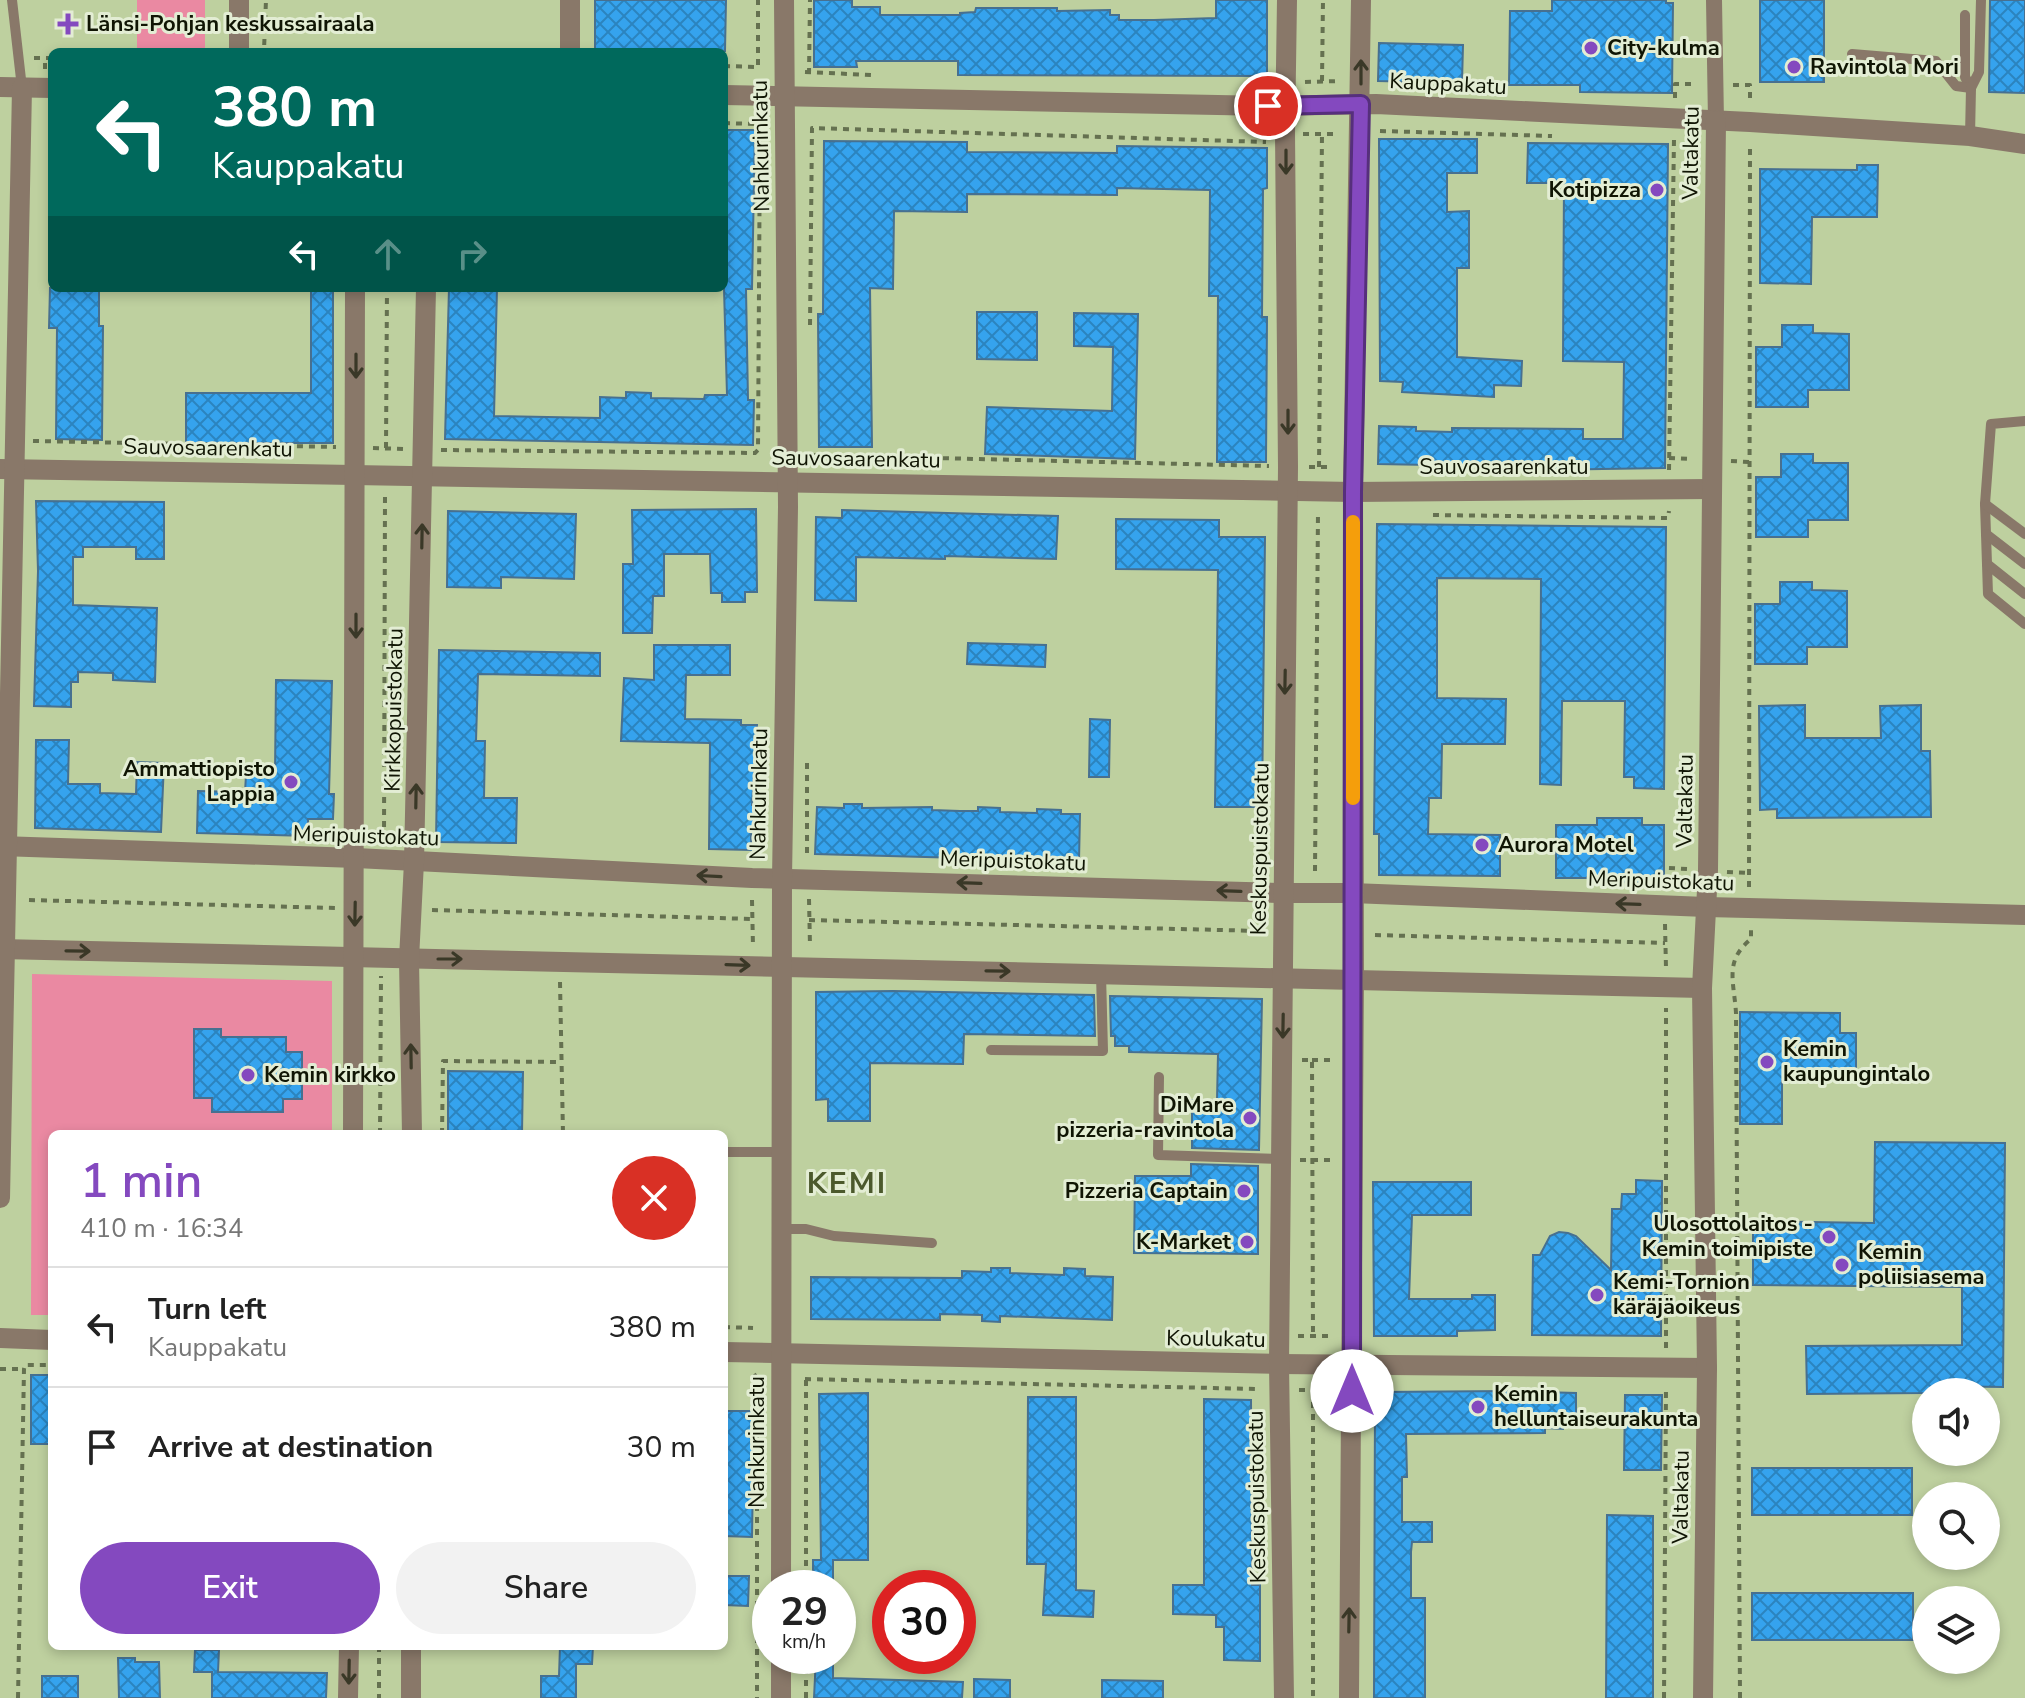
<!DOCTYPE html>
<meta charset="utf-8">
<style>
body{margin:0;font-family:"Nunito Sans",sans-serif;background:#f2f2f2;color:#222;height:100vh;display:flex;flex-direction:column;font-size:30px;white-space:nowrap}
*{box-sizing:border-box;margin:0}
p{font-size:26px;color:#767676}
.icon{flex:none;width:44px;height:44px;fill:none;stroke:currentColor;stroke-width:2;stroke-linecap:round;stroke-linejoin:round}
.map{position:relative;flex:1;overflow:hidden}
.panel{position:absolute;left:48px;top:1130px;width:680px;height:520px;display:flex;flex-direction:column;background:#fff;border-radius:12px;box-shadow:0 4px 12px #0003}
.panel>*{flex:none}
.guide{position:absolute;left:48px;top:48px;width:680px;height:244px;border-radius:12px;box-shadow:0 4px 12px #0003;background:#00695c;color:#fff;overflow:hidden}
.buttons{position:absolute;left:1912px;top:1378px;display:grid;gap:16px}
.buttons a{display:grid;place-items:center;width:88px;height:88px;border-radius:50%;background:#fff;box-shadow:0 4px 12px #0003;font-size:40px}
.speed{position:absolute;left:752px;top:1570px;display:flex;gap:16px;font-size:40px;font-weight:700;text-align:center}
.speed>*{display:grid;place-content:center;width:104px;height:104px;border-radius:50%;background:#fff;box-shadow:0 4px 12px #0003;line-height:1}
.speed small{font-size:20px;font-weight:400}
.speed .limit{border:12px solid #d22;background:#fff;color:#111}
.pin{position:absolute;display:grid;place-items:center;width:68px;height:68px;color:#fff;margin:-34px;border:4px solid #fff;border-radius:50%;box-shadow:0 2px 8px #0007}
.me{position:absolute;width:88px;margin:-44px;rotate:0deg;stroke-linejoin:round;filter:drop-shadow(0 0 6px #0008)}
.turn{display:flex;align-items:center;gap:28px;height:168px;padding:0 32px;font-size:36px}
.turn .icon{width:104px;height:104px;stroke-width:2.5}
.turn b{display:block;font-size:56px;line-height:68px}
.lanes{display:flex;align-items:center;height:76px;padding:0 32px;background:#0003;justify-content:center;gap:40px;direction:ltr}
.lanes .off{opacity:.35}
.round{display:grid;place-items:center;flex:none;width:84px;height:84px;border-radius:42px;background:#f2f2f2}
.headline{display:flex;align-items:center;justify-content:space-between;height:136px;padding:0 32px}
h1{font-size:48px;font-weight:600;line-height:60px;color:#8449bf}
.cta{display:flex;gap:16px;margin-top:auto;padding:16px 32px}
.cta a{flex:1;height:92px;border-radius:48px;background:#8449bf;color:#fff;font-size:32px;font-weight:600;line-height:92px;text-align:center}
.cta a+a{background:#f2f2f2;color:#222}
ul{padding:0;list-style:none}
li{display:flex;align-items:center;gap:24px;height:120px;padding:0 32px;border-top:2px solid #e0e0e0}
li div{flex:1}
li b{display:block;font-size:30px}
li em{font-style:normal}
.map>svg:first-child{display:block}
.park{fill:#ea89a2}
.building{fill:url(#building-cross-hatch);stroke:#477090;stroke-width:2}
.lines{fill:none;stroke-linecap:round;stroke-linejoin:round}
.path{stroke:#657150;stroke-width:4;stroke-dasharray:6 6;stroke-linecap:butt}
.service{stroke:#897869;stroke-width:10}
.pedestrian{stroke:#897869;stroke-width:16}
.minor{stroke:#897869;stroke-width:20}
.oneway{stroke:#3a3827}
.route-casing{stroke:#562f7c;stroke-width:20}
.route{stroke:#8449bf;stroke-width:14}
.slow{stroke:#f59e0b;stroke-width:14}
.poi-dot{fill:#8449bf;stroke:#e3edd4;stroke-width:3}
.labels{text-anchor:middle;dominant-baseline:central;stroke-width:6;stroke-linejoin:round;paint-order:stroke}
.poi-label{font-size:22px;font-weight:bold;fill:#101504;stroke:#e3edd4;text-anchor:start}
.street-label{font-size:22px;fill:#101504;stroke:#e3edd4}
.district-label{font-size:30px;font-weight:bold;letter-spacing:2px;fill:#4b592c;stroke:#e3edd4}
</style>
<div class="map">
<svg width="2025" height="1698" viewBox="0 0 2025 1698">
<defs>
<pattern id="building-cross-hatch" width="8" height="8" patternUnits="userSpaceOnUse" patternTransform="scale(2)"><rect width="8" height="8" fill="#35a3ee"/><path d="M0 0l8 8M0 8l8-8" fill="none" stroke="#2b84bf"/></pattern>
</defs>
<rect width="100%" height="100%" fill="#bed09f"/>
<g class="park">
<rect x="137" y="0" width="68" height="49"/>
<path d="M32,974L332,981V1134H52V1315H31Z"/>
</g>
<g class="building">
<path d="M595,0H726L725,51L595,49Z"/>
<path d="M814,0H852V7H880V15H960V13L975,12L976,8H1057V11L1110,10V15H1119V20H1154L1216,18V0H1267V76L958,75V61H856L857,67H814Z"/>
<path d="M1552,0H1666V3H1673L1672,93L1580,92V85H1509L1510,11H1552Z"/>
<rect x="1760" y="0" width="64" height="82"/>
<path d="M1990,0H2025V93L1989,92Z"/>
<path d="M1379,43L1463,45L1462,83L1378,81Z"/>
<path d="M724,130H755L752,289H746L748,400H754L753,445L445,439L449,288H497L494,416L600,418V397L626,398V392L651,393V398L704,399L705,395H727L724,289Z"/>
<path d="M1379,139H1477V173H1447V212L1469,211V268H1457V357L1522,361L1521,386L1494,385V397L1402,392L1403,382L1380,381Z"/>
<path d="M824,141L967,142V152L1117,153V146L1267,148V188L1263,189L1262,317H1267L1266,462H1217L1218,296H1209L1210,190L1117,188V195L967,194V212L894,211L893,289L870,288L872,447H819L818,314H823Z"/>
<path d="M1528,143L1668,144L1665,468L1540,470V467L1378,464L1379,426L1416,427V431L1452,432V428L1583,429V439H1623L1624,362L1563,361L1564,183H1527Z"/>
<path d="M1857,165H1878L1877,217H1812L1811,284L1760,283V169L1857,170Z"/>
<path d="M50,288H99V326H103L102,440L56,439L57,328H49Z"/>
<path d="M311,291H333V443H186V393H311Z"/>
<path d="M977,312H1037V360L977,359Z"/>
<path d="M1074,313L1138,314L1135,459L985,454L987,407L1112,411L1113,347L1074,346Z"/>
<path d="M1782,325H1813V333L1849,334V390H1808V407H1756V347H1782Z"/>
<path d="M1781,454H1813V463H1848V520H1808V537H1756V477H1781Z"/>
<path d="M36,501L164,502V559H136V547H83V557H73V605L157,608L155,682L113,680V673L78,672V682H71V707L34,706L38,571Z"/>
<path d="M756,509L757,592H745V602H722V593H711L710,554H664V596H653L652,633H623V564H633L632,510Z"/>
<path d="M842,510L1058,516L1056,559L945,556V559L856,557V601L815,600L816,517L842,518Z"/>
<path d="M448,511L576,514L574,579L501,577V588L447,587Z"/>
<path d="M1116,519L1219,520V537H1265L1262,807H1215L1218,570L1116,569Z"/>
<path d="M1377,524L1666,527L1664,789L1634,788V777H1624L1625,701H1562L1561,785L1540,784L1541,579L1437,578V698L1506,699L1505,744H1442L1441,798H1429L1428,834L1500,835V876L1379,875V834H1374Z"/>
<path d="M1780,582H1812V590L1847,591V647H1807V664H1755V604H1780Z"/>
<path d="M968,643L1046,645L1045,667L967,664Z"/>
<path d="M654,645H730V675H686L685,719L741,720V725H757L752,805L756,806L755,832H751V850L709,849L710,743L621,741L624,678L654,680Z"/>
<path d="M439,650L600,653V676L478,674L476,741H485L484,798H517L516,843L436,842Z"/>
<path d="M276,680L332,681L329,794H334L333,819H308V836L197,833L198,791L245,792L246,775H275Z"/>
<path d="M1805,705V738H1881L1880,706L1921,705V751H1930L1931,817L1777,818V809L1760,810L1759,706Z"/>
<path d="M1090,719L1110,720L1109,777H1089Z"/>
<path d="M36,740H69L68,784H100V793L136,794L137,762L164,763L161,832L35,828Z"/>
<path d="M844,804H862V808L932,807V810L960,811H978V807L1000,808V812L1037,813V809L1061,810V814H1080L1079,861L815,854L817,807L844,808Z"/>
<path d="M1597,818H1642V825H1664V883L1609,882V878H1556V825H1597Z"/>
<path d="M893,991L1094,995L1095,1036L964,1034L963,1064L870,1063V1121H828V1099L816,1100V992Z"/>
<path d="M1110,996L1262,999L1259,1150L1192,1148V1100H1217L1218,1054L1129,1052V1046H1115V1036H1111Z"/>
<path d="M1740,1012L1840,1013V1033H1856V1080L1782,1081V1124H1740Z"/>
<path d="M194,1029H221V1037H286V1052H302V1099H283V1112H212V1098H194Z"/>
<path d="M448,1071L523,1072L522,1134H448Z"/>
<path d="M1875,1142L2005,1143L2003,1387L1936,1386V1392L1926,1393L1807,1394L1806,1346L1962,1345V1287L1753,1285V1221L1874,1223Z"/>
<path d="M1191,1164L1258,1166V1254L1134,1253L1135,1176H1191Z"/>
<path d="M1636,1180L1662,1181L1661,1336L1532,1335L1533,1255H1540L1550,1236L1559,1232L1568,1233L1576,1236L1611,1270L1612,1209H1621L1622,1194H1636Z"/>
<path d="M1373,1182H1471V1215H1412L1409,1299H1472V1295H1495V1330L1457,1331V1336H1374Z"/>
<path d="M991,1268H1010V1273L1064,1275V1268L1085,1269V1276L1113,1277L1112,1320L1000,1316V1322L982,1321V1315L940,1314V1320L811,1319V1277L962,1278V1271L991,1272Z"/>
<rect x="31" y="1375" width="21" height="69"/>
<path d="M1509,1391L1576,1393V1423H1564L1563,1429L1545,1428V1433L1406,1434L1407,1477H1402V1522H1432V1542H1412L1411,1552V1598H1425V1698H1374L1375,1400H1382V1392Z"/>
<path d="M868,1393V1560H833V1588H813V1560H821L819,1394Z"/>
<path d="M1625,1395H1662L1661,1470H1624Z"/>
<path d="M1028,1397H1076V1590L1094,1591L1093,1617L1043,1615L1046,1564H1027Z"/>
<path d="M1204,1399L1251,1400L1252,1585H1260V1661L1224,1660V1627H1216V1615L1173,1614V1585H1204Z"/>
<path d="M724,1411H754L752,1537L724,1536Z"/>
<rect x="1752" y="1468" width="160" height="47"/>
<path d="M1607,1515L1653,1516V1698H1606Z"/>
<path d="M724,1576H749L748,1606L724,1605Z"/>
<rect x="1752" y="1593" width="161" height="47"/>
<path d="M560,1646H593L592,1664H576V1698H541V1676H559Z"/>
<path d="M195,1650H219L218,1672L327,1673L326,1698H212V1672H194Z"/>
<path d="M816,1656H833V1678L963,1682L962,1698H814Z"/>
<path d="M118,1658H135V1662H159L160,1698H119Z"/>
<rect x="42" y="1676" width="36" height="22"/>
<path d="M974,1679L1010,1680V1698H974Z"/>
<path d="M1102,1680L1163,1681V1698H1102Z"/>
</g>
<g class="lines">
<g class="path">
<path d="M257,50H264L266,0"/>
<path d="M34,58H52"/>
<path d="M724,66L758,67V0"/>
<path d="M45,69V58"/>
<path d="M805,72L872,75"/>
<path d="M809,74L810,0"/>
<path d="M1322,81L1323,0"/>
<path d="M1305,82L1340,81"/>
<path d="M1733,85H1750V103"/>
<path d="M1675,98V84H1696"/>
<path d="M724,123L755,124L762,127"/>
<path d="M1380,131L1552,136"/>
<path d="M1303,134H1338"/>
<path d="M810,325L812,128L1266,142"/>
<path d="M33,441L336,447"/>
<path d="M373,448L404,449"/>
<path d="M386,448L387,288"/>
<path d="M441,450L755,453L758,450L760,127"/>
<path d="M811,455L1269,466"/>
<path d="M1669,458L1691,459"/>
<path d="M1731,461L1749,462"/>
<path d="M1309,467H1332"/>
<path d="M1319,467L1322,134"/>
<path d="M1669,470L1674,139"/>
<path d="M1433,515L1668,518L1669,511"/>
<path d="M384,839L385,496"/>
<path d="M807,853V763"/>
<path d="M1669,868L1687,869"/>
<path d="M1315,871L1318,513"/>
<path d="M1727,872L1748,873"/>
<path d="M1749,887L1750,144"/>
<path d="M809,899L810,946"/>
<path d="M29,900L335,908"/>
<path d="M752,900L753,947"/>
<path d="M432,910L752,919"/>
<path d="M809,920L1262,931"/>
<path d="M1665,924L1666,968"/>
<path d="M1375,935L1665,943"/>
<path d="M560,982L563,1134"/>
<path d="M1302,1060H1312L1313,1336"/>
<path d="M1312,1060H1334"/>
<path d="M380,1134L381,976"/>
<path d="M442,1134L443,1061L562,1062"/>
<path d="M1300,1160H1331"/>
<path d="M724,1327L753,1328"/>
<path d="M1298,1336H1333"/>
<path d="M1666,1348V1008"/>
<path d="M0,1369H24"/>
<path d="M754,1374L757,1378V1698"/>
<path d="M805,1379L1258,1389"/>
<path d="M806,1380V1588"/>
<path d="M1299,1390H1330"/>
<path d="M1313,1390V1698"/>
<path d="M379,1646V1698"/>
<path d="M806,1656V1698"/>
<path d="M18,1698L24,1369L25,1365H52"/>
<path d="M1664,1698L1666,1388"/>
<path d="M1740,1698L1736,1013C1734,981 1724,961 1751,939V928"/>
</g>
<g class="service">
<path d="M12,0L22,88"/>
<path d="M1965,15V77L1971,88"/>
<path d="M1852,54L1936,61L1956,86L1971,88"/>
<path d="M1970,136L1971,88L1979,72L1981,0"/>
<path d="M2025,421L1991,424L1985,504L1988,594L2025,624"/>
<path d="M1985,504L2025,534"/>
<path d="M1986,534L2025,564"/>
<path d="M1987,564L2025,594"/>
<path d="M991,1050L1103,1051L1101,974"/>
<path d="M1159,1077L1158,1155L1281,1159"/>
<path d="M724,1152H782"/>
<path d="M783,1229H806L834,1236L932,1243"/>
</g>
<path class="pedestrian" d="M1714,0L1716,121"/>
<g class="minor">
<path d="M570,0V52"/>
<path d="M239,52V0"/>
<path d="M0,87L52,88"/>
<path d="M724,95L1268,106L1376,104L1750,122L1970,136L2025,144"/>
<path d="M0,469L1353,492L1712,489"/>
<path d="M0,846L356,858L752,878L1282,893H1352L1706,907L2025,915"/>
<path d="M0,949L1702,988"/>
<path d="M353,1134L355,288"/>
<path d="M412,1134L409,959L414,862L426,288"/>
<path d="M0,1198L22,88"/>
<path d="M0,1338L52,1340"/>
<path d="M724,1352L1279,1364L1707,1368"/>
<path d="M781,1588L782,878L788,507L784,0"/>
<path d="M411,1646V1698"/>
<path d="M348,1698L349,1646"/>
<path d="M781,1698V1656"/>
<path d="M1284,1698L1279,1364L1288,467L1285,133L1287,0"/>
<path d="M1349,1698L1354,979L1353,492L1361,0"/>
<path d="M1703,1698L1707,1368L1702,988L1708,870L1716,121"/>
</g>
</g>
<defs><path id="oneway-shaft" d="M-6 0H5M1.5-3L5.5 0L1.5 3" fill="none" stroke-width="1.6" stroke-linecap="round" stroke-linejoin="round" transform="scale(2)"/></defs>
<g class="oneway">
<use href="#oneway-shaft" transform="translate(1361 72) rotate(-90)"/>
<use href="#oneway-shaft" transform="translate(1286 162) rotate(90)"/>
<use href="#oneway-shaft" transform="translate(356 366) rotate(90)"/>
<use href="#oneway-shaft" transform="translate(1288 422) rotate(90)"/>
<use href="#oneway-shaft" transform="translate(422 536) rotate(-89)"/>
<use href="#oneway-shaft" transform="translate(356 626) rotate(90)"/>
<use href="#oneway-shaft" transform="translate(1285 682) rotate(91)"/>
<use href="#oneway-shaft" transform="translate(416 796) rotate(-89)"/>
<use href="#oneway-shaft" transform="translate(709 876) rotate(-177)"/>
<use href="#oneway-shaft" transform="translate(969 883) rotate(-178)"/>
<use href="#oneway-shaft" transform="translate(1229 891) rotate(-178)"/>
<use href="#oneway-shaft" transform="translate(1628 904) rotate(-178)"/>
<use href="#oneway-shaft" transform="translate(355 914) rotate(91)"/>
<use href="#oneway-shaft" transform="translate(78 951) rotate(1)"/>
<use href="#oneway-shaft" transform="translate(450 959)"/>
<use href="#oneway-shaft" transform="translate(738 965) rotate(2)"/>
<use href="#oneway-shaft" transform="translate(998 971) rotate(1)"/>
<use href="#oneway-shaft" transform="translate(1283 1026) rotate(91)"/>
<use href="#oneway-shaft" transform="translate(411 1056) rotate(-91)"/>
<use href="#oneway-shaft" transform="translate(1349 1620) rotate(-89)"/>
<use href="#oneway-shaft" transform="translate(349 1672) rotate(91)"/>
</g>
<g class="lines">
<defs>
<path id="route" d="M1268,106L1361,104L1353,492L1352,1391"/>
</defs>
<use href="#route" class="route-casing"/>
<use href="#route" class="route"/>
<path class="slow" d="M1353,798V522"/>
</g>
<g class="poi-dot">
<path d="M64 12h8v8h8v8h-8v8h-8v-8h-8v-8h8z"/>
<circle cx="1591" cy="48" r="8"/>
<circle cx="1794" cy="67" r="8"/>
<circle cx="1657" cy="190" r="8"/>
<circle cx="291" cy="782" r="8"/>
<circle cx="1482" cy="845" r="8"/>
<circle cx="1767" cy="1062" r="8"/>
<circle cx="248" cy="1075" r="8"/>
<circle cx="1250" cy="1118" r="8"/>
<circle cx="1244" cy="1191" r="8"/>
<circle cx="1829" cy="1237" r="8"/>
<circle cx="1247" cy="1242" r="8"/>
<circle cx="1842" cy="1265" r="8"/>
<circle cx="1597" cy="1295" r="8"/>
<circle cx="1478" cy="1407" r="8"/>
</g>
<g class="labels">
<g class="poi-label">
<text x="86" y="24">Länsi-Pohjan keskussairaala</text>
<text x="1607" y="48">City-kulma</text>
<text x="1810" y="67">Ravintola Mori</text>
<text x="1641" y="190" text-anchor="end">Kotipizza</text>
<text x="275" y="769" text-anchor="end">Ammattiopisto<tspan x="275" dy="25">Lappia</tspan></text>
<text x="1498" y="845">Aurora Motel</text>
<text x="1783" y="1049">Kemin<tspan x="1783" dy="25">kaupungintalo</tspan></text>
<text x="264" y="1075">Kemin kirkko</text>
<text x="1234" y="1105" text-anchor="end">DiMare<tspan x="1234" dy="25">pizzeria-ravintola</tspan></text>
<text x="1228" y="1191" text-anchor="end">Pizzeria Captain</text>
<text x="1813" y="1224" text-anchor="end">Ulosottolaitos -<tspan x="1813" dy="25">Kemin toimipiste</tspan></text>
<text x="1231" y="1242" text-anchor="end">K-Market</text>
<text x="1858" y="1252">Kemin<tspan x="1858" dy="25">poliisiasema</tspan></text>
<text x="1613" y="1282">Kemi-Tornion<tspan x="1613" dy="25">käräjäoikeus</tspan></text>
<text x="1494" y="1394">Kemin<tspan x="1494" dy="25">helluntaiseurakunta</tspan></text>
</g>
<g class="street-label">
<text transform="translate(1448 84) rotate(3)">Kauppakatu</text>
<text transform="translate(761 146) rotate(-91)">Nahkurinkatu</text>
<text transform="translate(1691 153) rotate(-89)">Valtakatu</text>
<text transform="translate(208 448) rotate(1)">Sauvosaarenkatu</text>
<text transform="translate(856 459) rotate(1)">Sauvosaarenkatu</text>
<text x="1504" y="467">Sauvosaarenkatu</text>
<text transform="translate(394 710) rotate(-89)">Kirkkopuistokatu</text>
<text transform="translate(759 794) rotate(-89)">Nahkurinkatu</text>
<text transform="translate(1685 801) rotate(-89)">Valtakatu</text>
<text transform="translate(366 836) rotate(2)">Meripuistokatu</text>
<text transform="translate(1260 849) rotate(-89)">Keskuspuistokatu</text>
<text transform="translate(1013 861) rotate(2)">Meripuistokatu</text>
<text transform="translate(1661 881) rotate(2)">Meripuistokatu</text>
<text transform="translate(1216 1339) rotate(1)">Koulukatu</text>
<text transform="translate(757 1442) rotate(-90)">Nahkurinkatu</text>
<text transform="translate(1257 1497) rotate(-91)">Keskuspuistokatu</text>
<text transform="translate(1681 1497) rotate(-89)">Valtakatu</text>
</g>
<g class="district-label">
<text x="847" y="1183">KEMI</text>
</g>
</g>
</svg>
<div class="buttons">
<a><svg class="icon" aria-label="sound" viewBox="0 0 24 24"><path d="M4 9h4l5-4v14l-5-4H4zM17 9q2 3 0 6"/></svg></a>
<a><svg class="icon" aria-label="search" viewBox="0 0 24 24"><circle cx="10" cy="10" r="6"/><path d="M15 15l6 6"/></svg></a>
<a><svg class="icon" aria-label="layers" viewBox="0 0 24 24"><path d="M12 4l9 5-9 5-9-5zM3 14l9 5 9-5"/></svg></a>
</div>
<div class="speed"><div>29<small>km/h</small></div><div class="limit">30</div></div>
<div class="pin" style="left:1268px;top:106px;background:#d93025"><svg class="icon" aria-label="arrive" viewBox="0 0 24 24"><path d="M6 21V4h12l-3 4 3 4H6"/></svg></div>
<svg class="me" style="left:1352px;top:1391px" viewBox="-20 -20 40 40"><circle r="19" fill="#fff"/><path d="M0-13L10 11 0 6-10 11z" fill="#8449bf"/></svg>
<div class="guide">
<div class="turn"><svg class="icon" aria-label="left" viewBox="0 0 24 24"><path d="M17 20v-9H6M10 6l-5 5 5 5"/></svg><div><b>380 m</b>Kauppakatu</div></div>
<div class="lanes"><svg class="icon" aria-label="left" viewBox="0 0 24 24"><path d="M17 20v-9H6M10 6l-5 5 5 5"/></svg><svg class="icon off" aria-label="ahead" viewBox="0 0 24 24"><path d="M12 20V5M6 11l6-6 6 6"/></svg><svg class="icon off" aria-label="right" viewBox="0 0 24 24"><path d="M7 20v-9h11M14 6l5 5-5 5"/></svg></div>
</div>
<section class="panel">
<div class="headline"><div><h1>1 min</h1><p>410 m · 16:34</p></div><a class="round" style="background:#d93025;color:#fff"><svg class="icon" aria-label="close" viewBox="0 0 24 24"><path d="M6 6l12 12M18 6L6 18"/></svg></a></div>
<ul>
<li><svg class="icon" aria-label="left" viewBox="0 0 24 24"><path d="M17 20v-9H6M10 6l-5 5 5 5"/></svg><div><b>Turn left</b><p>Kauppakatu</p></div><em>380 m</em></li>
<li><svg class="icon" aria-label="arrive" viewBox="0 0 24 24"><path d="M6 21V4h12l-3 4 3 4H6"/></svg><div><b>Arrive at destination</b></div><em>30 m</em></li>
</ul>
<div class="cta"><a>Exit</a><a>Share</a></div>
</section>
</div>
